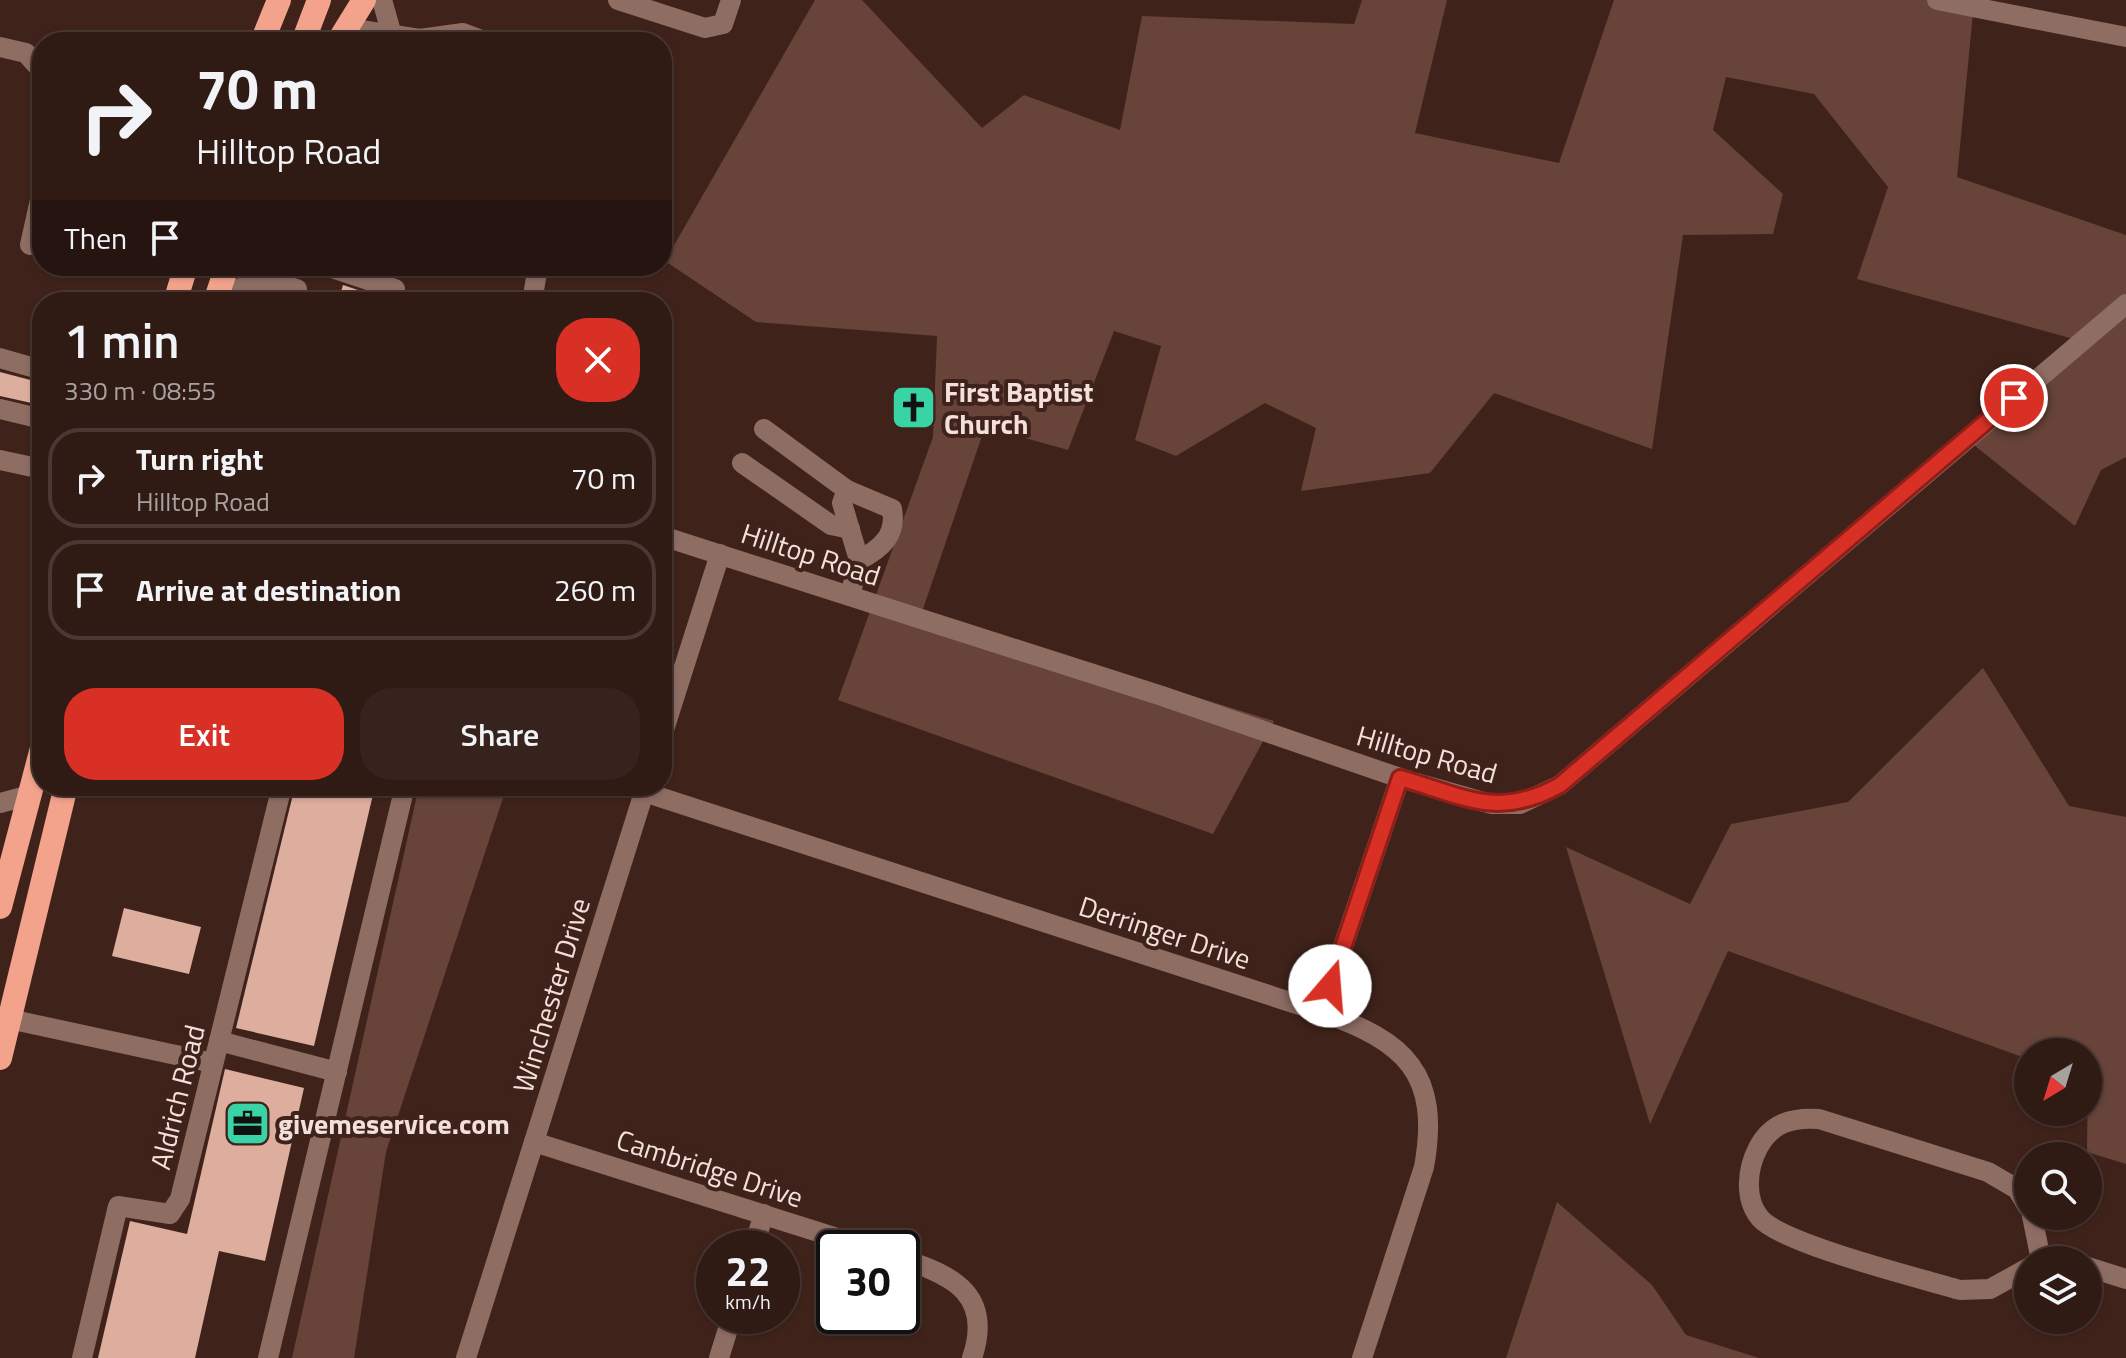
<!DOCTYPE html>
<meta charset="utf-8">
<style>
body{margin:0;font-family:"Titillium Web",sans-serif;background:#37231d;color:#f1f3f6;height:100vh;display:flex;flex-direction:column;font-size:30px;white-space:nowrap}
*{box-sizing:border-box;margin:0}
p{font-size:26px;color:#a7a1a0}
.icon{flex:none;width:44px;height:44px;fill:none;stroke:currentColor;stroke-width:2;stroke-linecap:round;stroke-linejoin:round}
.map{position:relative;flex:1;overflow:hidden}
.sheet{position:absolute;left:32px;top:292px;width:640px;height:504px;display:flex;flex-direction:column;background:#2f1a14;border-radius:32px;box-shadow:0 2px 6px #0004,0 0 0 2px #4a3834}
.sheet>*{flex:none}
.top-card{position:absolute;left:32px;top:32px;width:640px;height:244px;border-radius:32px;box-shadow:0 2px 6px #0004,0 0 0 2px #4a3834;background:#2f1a14;color:#f1f3f6;overflow:hidden}
.needle{width:52px;rotate:218deg}
.fabs{position:absolute;left:2014px;top:1038px;display:grid;gap:16px}
.fabs a{display:grid;place-items:center;width:88px;height:88px;border-radius:50%;background:#2f1a14;box-shadow:0 2px 6px #0004,0 0 0 2px #4a3834;font-size:40px}
.speed{position:absolute;left:696px;top:1230px;display:flex;gap:16px;font-size:40px;font-weight:700;text-align:center}
.speed>*{display:grid;place-content:center;width:104px;height:104px;border-radius:50%;background:#2f1a14;box-shadow:0 2px 6px #0004,0 0 0 2px #4a3834;line-height:1}
.speed small{font-size:20px;font-weight:400}
.speed .limit{border:4px solid #111;border-radius:12px;background:#fff;color:#111}
.pin{position:absolute;display:grid;place-items:center;width:68px;height:68px;color:#fff;margin:-34px;border:4px solid #fff;border-radius:50%;box-shadow:0 2px 8px #0007}
.me{position:absolute;width:88px;margin:-44px;rotate:18deg;stroke-linejoin:round;filter:drop-shadow(0 0 6px #0008)}
.turn{display:flex;align-items:center;gap:28px;height:168px;padding:0 32px;font-size:36px}
.turn .icon{width:104px;height:104px;stroke-width:2.5}
.turn b{display:block;font-size:56px;line-height:68px}
.then{display:flex;align-items:center;height:76px;padding:0 32px;background:#0003;gap:16px;font-size:30px}
.round{display:grid;place-items:center;flex:none;width:84px;height:84px;border-radius:32px;background:#37231d}
.head{display:flex;align-items:center;justify-content:space-between;height:136px;padding:0 32px}
h1{font-size:48px;font-weight:600;line-height:60px}
.action{display:flex;gap:16px;margin-top:auto;padding:16px 32px}
.action a{flex:1;height:92px;border-radius:32px;background:#d93025;color:#fff;font-size:32px;font-weight:600;line-height:92px;text-align:center}
.action a+a{background:#37231d;color:#f1f3f6}
ul{padding:0;list-style:none}
li{display:flex;align-items:center;gap:24px;height:100px;margin:0 16px 12px;padding:0 16px;border:4px solid #4a3834;border-radius:32px}
li div{flex:1}
li b{display:block;font-size:30px}
li em{font-style:normal}
.map>svg:first-child{display:block}
.green{fill:#674339}
.building{fill:#ddad9e}
.lines{fill:none;stroke-linecap:round;stroke-linejoin:round}
.minor{stroke:#8e6d63;stroke-width:20}
.highway{stroke:#f3a38c;stroke-width:24}
.route-casing{stroke:#8d1f18;stroke-width:20}
.route{stroke:#d93025;stroke-width:14}
.labels{text-anchor:middle;dominant-baseline:central;stroke-width:8;stroke-linejoin:round;paint-order:stroke}
.poi-label{font-size:28px;font-weight:bold;fill:#f4e0db;stroke:#3f231b;text-anchor:start}
.street-label{font-size:28px;fill:#f4e0db;stroke:#3f231b}
</style>
<div class="map">
<svg width="2126" height="1358" viewBox="0 0 2126 1358">
<rect width="100%" height="100%" fill="#3f231b"/>
<g class="green">
<path d="M815,0H862L982,128L1024,95L1120,130L1142,16L1354,24L1362,0H1447L1415,133L1559,163L1614,0H1956L1974,3L1957,177L2126,235V457L2101,470L2075,526L1964,437L2077,340L1857,279L1888,187L1814,94L1726,77L1713,130L1783,194L1773,234L1683,235L1652,449L1494,393L1430,473L1301,491L1316,428L1265,403L1176,456L1135,440L1161,346L1114,331L1068,450L985,427L922,612L1274,721L1213,834L838,700L933,437L937,336L756,322L665,261Z"/>
<path d="M1983,668L2069,806L2126,817V1164L2087,1152L2088,1052H2028V1059L1728,951L1650,1124L1566,847L1690,904L1731,824L1848,802Z"/>
<path d="M419,786H507L386,1152L354,1358H292Z"/>
<path d="M1557,1202L1652,1285L1686,1335L1759,1358H1506Z"/>
</g>
<g class="building">
<path d="M343,285L379,297L378,302H338Z"/>
<path d="M0,372L42,383L36,404L0,396Z"/>
<path d="M295,786H375L314,1046L236,1028Z"/>
<path d="M124,908L201,927L189,974L112,956Z"/>
<path d="M225,1069L304,1088L265,1261L219,1251L195,1358H98L130,1221L187,1234Z"/>
</g>
<g class="lines">
<g class="minor">
<path d="M382,0L392,35"/>
<path d="M618,0L705,28L723,24L731,0"/>
<path d="M1937,0L2126,37"/>
<path d="M347,28L420,39L463,33L487,42"/>
<path d="M0,47L26,53L42,71"/>
<path d="M30,245L42,191"/>
<path d="M326,266L395,289L391,302"/>
<path d="M218,294C246,286 268,278 297,289"/>
<path d="M532,302L538,266"/>
<path d="M0,358L42,370"/>
<path d="M0,409L42,419"/>
<path d="M764,429L847,490"/>
<path d="M0,460L42,469"/>
<path d="M742,463L831,525L850,529"/>
<path d="M662,536L1162,696L1400,778L1491,804H1520L1560,785L2126,304"/>
<path d="M850,596L859,560C881,549 897,535 892,509L847,490L842,503L859,560"/>
<path d="M662,736L720,554"/>
<path d="M644,792L1321,1012C1405,1041 1441,1073 1424,1167L1362,1358"/>
<path d="M0,803L30,795"/>
<path d="M1321,1012L1400,778"/>
<path d="M9,1019L213,1063"/>
<path d="M219,1041L337,1072"/>
<path d="M534,1142L869,1248"/>
<path d="M2028,1207L2017,1189L1988,1172L1819,1119C1792,1117 1771,1123 1758,1148C1747,1169 1744,1199 1760,1218C1782,1244 1920,1278 1960,1290L1990,1289L2028,1268"/>
<path d="M2032,1216L2041,1260"/>
<path d="M753,1248L764,1214"/>
<path d="M902,1259C954,1275 993,1296 972,1358"/>
<path d="M2088,1267L2126,1279"/>
<path d="M82,1358L118,1206L170,1214L180,1199L282,786"/>
<path d="M268,1358L405,786"/>
<path d="M466,1358L646,786"/>
<path d="M719,1358L732,1316"/>
</g>
<g class="highway">
<path d="M262,42L279,0"/>
<path d="M303,42L319,0"/>
<path d="M338,42L364,0"/>
<path d="M175,302L186,266"/>
<path d="M215,302L227,266"/>
<path d="M0,907L42,748"/>
<path d="M0,1058L66,786"/>
</g>
</g>
<g class="lines">
<defs>
<path id="route" d="M1330,986L1400,778C1464,796 1497,820 1560,785L2014,398"/>
</defs>
<use href="#route" class="route-casing"/>
<use href="#route" class="route"/>
</g>
<defs>
<symbol id="church-square" viewBox="-11 -11 22 22"><rect x="-9" y="-9" width="18" height="18" rx="4" fill="#39d4a5" stroke="#3f231b"/><path d="M-1.2-6h2.4v3.5h3.3v2.4h-3.3V6h-2.4V-.1h-3.3v-2.4h3.3Z" fill="#111"/></symbol>
<symbol id="office-square" viewBox="-11 -11 22 22"><rect x="-9" y="-9" width="18" height="18" rx="4" fill="#39d4a5" stroke="#3f231b"/><path d="M-6-3h4V-5.5h4V-3h4V5H-6ZM-1-4.5V-3h2v-1.5ZM-6 0V1H6V0Z" fill="#111"/></symbol>
</defs>
<g fill-rule="evenodd">
<use href="#church-square" x="888" y="382" width="51" height="51"/>
<use href="#office-square" x="222" y="1098" width="51" height="51"/>
</g>
<g class="labels">
<g class="poi-label">
<text x="944" y="391">First Baptist<tspan x="944" dy="32">Church</tspan></text>
<text x="278" y="1123">givemeservice.com</text>
</g>
<g class="street-label">
<text transform="translate(811 554) rotate(18)">Hilltop Road</text>
<text transform="translate(1427 754) rotate(16)">Hilltop Road</text>
<text transform="translate(1165 932) rotate(18)">Derringer Drive</text>
<text transform="translate(551 995) rotate(-73)">Winchester Drive</text>
<text transform="translate(177 1097) rotate(-76)">Aldrich Road</text>
<text transform="translate(710 1168) rotate(18)">Cambridge Drive</text>
</g>
</g>
</svg>
<div class="fabs">
<a><svg class="needle" viewBox="-14 -14 28 28"><path d="M0-13l5 13h-10z" fill="#e53935"/><path d="M0 13l5-13h-10z" fill="#a7a1a0"/></svg></a>
<a><svg class="icon" aria-label="search" viewBox="0 0 24 24"><circle cx="10" cy="10" r="6"/><path d="M15 15l6 6"/></svg></a>
<a><svg class="icon" aria-label="layers" viewBox="0 0 24 24"><path d="M12 4l9 5-9 5-9-5zM3 14l9 5 9-5"/></svg></a>
</div>
<div class="speed"><div>22<small>km/h</small></div><div class="limit">30</div></div>
<div class="pin" style="left:2014px;top:398px;background:#d93025"><svg class="icon" aria-label="arrive" viewBox="0 0 24 24"><path d="M6 21V4h12l-3 4 3 4H6"/></svg></div>
<svg class="me" style="left:1330px;top:986px" viewBox="-20 -20 40 40"><circle r="19" fill="#fff"/><path d="M0-13L10 11 0 6-10 11z" fill="#d93025"/></svg>
<div class="top-card">
<div class="turn"><svg class="icon" aria-label="right" viewBox="0 0 24 24"><path d="M7 20v-9h11M14 6l5 5-5 5"/></svg><div><b>70 m</b>Hilltop Road</div></div>
<div class="then">Then<svg class="icon" aria-label="arrive" viewBox="0 0 24 24"><path d="M6 21V4h12l-3 4 3 4H6"/></svg></div>
</div>
<section class="sheet">
<div class="head"><div><h1>1 min</h1><p>330 m · 08:55</p></div><a class="round" style="background:#d93025;color:#fff"><svg class="icon" aria-label="close" viewBox="0 0 24 24"><path d="M6 6l12 12M18 6L6 18"/></svg></a></div>
<ul>
<li><svg class="icon" aria-label="right" viewBox="0 0 24 24"><path d="M7 20v-9h11M14 6l5 5-5 5"/></svg><div><b>Turn right</b><p>Hilltop Road</p></div><em>70 m</em></li>
<li><svg class="icon" aria-label="arrive" viewBox="0 0 24 24"><path d="M6 21V4h12l-3 4 3 4H6"/></svg><div><b>Arrive at destination</b></div><em>260 m</em></li>
</ul>
<div class="action"><a>Exit</a><a>Share</a></div>
</section>
</div>
